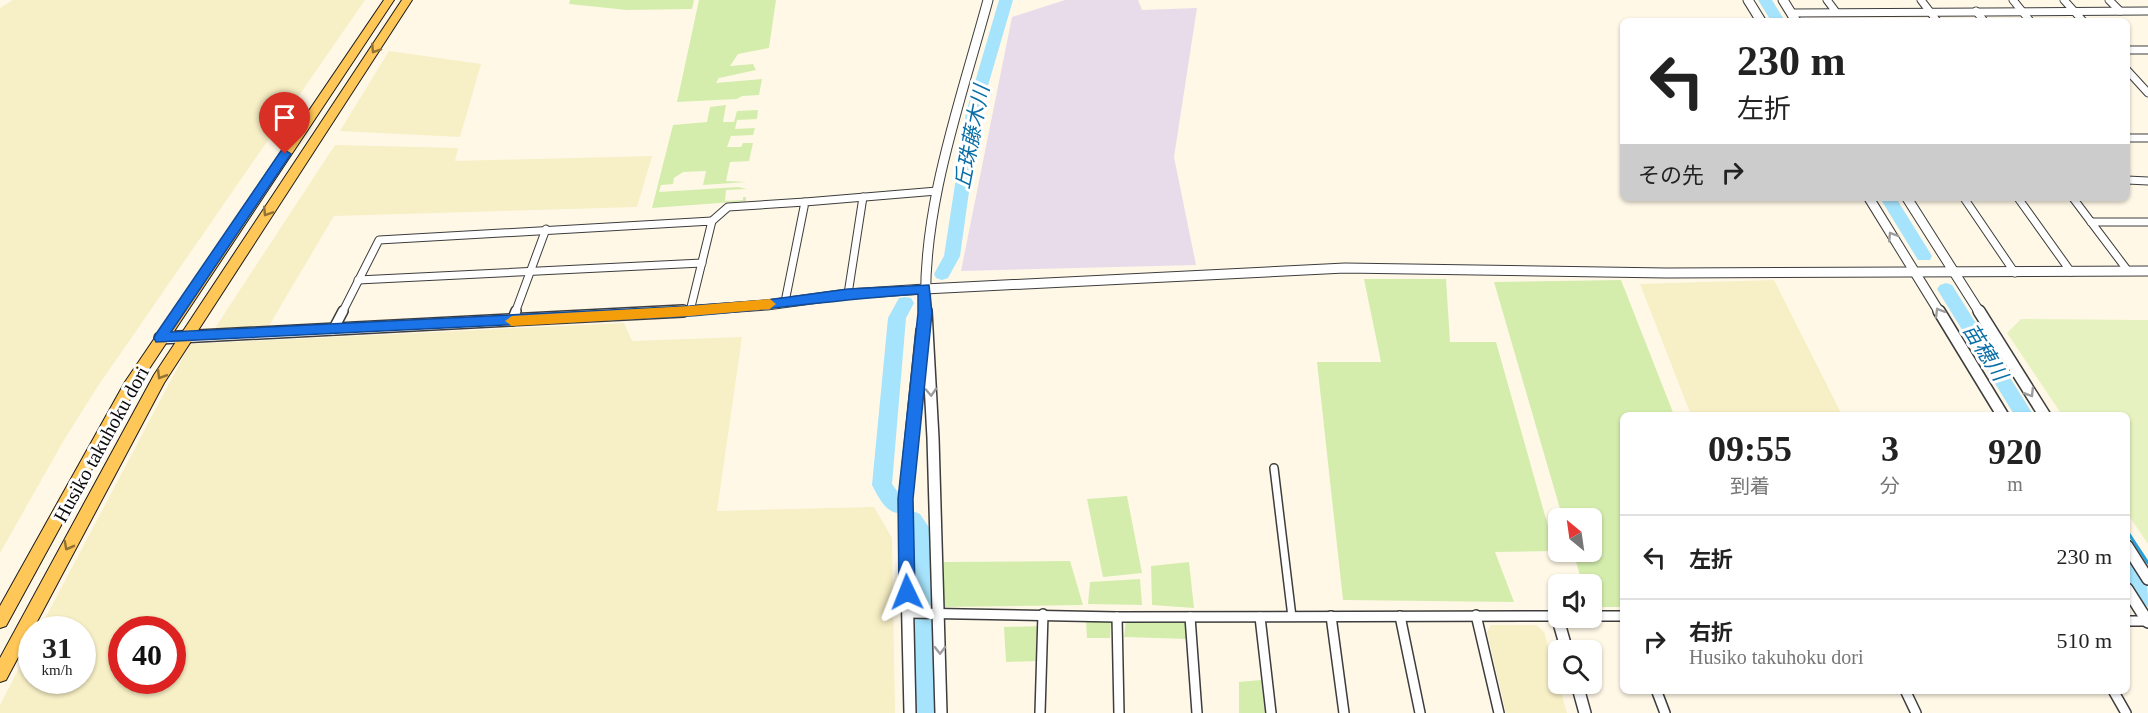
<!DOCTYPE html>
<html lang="ja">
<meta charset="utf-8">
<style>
body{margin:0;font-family:"Times New Roman","Noto Sans JP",serif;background:#f6f6f6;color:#222;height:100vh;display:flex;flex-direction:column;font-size:22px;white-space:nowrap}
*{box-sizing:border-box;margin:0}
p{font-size:20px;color:#767676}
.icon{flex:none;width:33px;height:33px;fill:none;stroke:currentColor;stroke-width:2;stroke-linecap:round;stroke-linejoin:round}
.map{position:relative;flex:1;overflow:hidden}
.details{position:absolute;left:1620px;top:412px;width:510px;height:282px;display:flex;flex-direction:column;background:#fff;border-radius:9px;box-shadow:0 2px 4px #0004}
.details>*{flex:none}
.guide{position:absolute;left:1620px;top:18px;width:510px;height:183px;border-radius:9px;box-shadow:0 2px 4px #0004;background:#fff;color:#222;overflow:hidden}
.needle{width:39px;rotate:331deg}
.controls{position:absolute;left:1548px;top:508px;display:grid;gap:12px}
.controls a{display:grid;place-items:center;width:54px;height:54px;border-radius:9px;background:#fff;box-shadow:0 2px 4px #0004;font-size:30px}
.speed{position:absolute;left:18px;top:616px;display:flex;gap:12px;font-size:30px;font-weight:700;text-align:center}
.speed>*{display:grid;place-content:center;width:78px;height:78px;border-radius:50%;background:#fff;box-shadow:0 2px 4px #0004;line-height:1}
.speed small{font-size:15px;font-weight:400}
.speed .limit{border:9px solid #d22;background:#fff;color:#111}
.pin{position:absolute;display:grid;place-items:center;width:51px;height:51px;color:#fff;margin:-62px -26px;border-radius:50% 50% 50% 0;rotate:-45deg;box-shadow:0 0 6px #0007}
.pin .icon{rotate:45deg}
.me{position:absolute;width:66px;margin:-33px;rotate:358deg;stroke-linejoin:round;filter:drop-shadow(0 0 4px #0008)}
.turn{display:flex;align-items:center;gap:21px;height:126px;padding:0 18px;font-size:27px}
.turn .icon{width:78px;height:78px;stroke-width:2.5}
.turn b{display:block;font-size:42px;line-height:51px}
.then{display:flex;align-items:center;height:57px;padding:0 18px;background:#0003;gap:12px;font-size:22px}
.eta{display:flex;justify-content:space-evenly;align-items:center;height:102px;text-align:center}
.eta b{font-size:36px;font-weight:700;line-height:42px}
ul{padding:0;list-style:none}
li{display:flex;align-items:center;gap:18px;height:84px;padding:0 18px;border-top:2px solid #e0e0e0}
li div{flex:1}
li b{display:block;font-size:22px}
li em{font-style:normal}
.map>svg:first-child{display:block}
.industrial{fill:#e8dceb}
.farmland{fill:#f7efc5;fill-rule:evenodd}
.green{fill:#d4edad}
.pitch{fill:#e6f3c0}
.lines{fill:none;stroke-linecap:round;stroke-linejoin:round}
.stream{stroke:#26a2da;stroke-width:3}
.river{fill:#a6e3fc;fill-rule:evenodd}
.pedestrian-casing{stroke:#3d3d3d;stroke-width:10}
.minor-far1-casing{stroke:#3d3d3d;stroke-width:9}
.minor-casing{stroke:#3d3d3d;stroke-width:12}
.tertiary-far1-casing{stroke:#3d3d3d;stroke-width:11}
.tertiary-casing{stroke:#3d3d3d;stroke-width:14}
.primary-casing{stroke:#1b1b1b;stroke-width:2}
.pedestrian{stroke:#fff;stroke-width:7}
.minor-far1{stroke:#fff;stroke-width:7}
.minor{stroke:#fff;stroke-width:9}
.tertiary-far1{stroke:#fff;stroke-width:9}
.tertiary{stroke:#fff;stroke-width:11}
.primary{fill:#ffc757;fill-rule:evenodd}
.oneway{stroke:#917234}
.oneway2{stroke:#9d9d9d}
.route{fill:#1a73e8;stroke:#114b97;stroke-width:1.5}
.slow{fill:#f59e0b}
.labels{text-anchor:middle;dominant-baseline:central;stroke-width:6;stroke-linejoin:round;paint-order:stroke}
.street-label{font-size:20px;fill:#0a0a0a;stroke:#fff}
.water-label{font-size:21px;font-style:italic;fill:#096fa6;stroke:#fff}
</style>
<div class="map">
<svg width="2148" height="713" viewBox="0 0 2148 713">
<rect width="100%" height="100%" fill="#fff8e7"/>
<path class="industrial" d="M1065,0H1138L1142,10L1197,8L1174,157L1196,265L961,271L1012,17Z"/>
<g class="farmland">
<path d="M13,0H365L98,386L64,440L0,553V8Z"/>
<path d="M389,51L481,64L460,137L340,131Z"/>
<path d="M335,145L458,148L455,161L652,156L637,207L334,216L267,329L215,328Z"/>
<path d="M1774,280L1842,415H1691L1640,284Z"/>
<path d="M624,323L632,341L742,337L717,511L874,507L892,538L895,713H0V705L31,645L32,681H82V630H39L190,344ZM122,630H172V681H122Z"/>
<path d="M1491,625H1536L1544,632L1567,713H1506L1487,632Z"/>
</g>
<g class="green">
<path d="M570,0H694L692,9L627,10L569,4Z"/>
<path d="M699,0H776L769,48L738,54L730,66L753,64L756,70L719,78L716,83L762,79L759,95L742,96L737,99L677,102Z"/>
<path d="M726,105L723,122H734L737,111L758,110L757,119L737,120L735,129L755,128L753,135L731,136L727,147H741L743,143H753L749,161L730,162L726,181L747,182L703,185L706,171L683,172L674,178L673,184L661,185L659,192L738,187L747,189L726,190L725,201L743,200V197H746V201L652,208L673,125L707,122L710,107Z"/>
<path d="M1364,279H1446L1450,342H1496L1555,551L1495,552L1514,602L1343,600L1317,362H1381Z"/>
<path d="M1621,280L1674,415L1623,416V607H1592V585H1583L1573,552H1592V519H1563L1494,282Z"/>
<path d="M1127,496L1142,573L1103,577L1087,499Z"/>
<path d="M1070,561L1083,605L943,607L944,562Z"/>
<path d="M1189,562L1194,608L1152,605L1151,566Z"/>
<path d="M1140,579L1142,605L1088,604L1090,582Z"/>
<path d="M1086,620H1111L1110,638H1087Z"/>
<path d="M1126,621L1186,622L1187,639L1124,637Z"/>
<path d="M1039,626L1037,661L1006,662L1004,627Z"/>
<path d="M1261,680L1265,713H1239V682Z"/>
</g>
<path class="pitch" d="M2021,319L2148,320V544L2127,513V416L2062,415L2007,333Z"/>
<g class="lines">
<path class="stream" d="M2127,531L2148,563"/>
<g class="river">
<path d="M999,0H1013L980,113L960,256L948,278L942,280L936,278L934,274L944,256L966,113Z"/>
<path d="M1758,0H1772L1785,21H1771Z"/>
<path d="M1880,198H1896L1932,256L1930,260H1918Z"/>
<path d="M1946,283L1952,285L2034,416H2015L1937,289L1940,285Z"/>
<path d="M905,297L911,298L914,303L906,318L892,484L908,506L905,512C888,518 879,498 872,485L888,318L899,298Z"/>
<path d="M913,511L920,514L930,529L933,601L929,608L924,610L930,612L933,619L936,713H914L911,619L914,612L920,610L915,608L911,601L910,531L903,520L906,514Z"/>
<path d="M2127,554C2148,562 2148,587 2148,607C2127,599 2127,573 2127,554Z"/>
</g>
<defs>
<path id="pedestrian" d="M1274,468L1292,617"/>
<g id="minor-far1">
<path d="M1827,0L1836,12"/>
<path d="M1921,0L1937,21"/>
<path d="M2013,0L2030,21"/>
<path d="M2064,0L2083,21"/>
<path d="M2109,0L2120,11"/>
<path d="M1976,11L1984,21"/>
<path d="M1791,13L2148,11"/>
<path d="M2127,50H2148"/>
<path d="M2127,70L2148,93"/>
<path d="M2127,138H2148"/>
<path d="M2127,180L2148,181"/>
<path d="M1964,198L2015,273"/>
<path d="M2018,198L2071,272"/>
<path d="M2073,198L2128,271"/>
<path d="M712,221L728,207L805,202"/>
<path d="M2091,222H2148"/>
<path d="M358,280L702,263"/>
<path d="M848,294L863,197"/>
<path d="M785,302L805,202L937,191"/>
<path d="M342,313L379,240L712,221L690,311"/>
<path d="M515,313L546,229"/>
</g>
<g id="minor">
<path d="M512,321L516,311"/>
<path d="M333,330L343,311"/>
<path d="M908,613L1117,617L1558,616"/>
<path d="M1476,615L1499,713"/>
<path d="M1331,616L1344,713"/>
<path d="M1400,616L1420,713"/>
<path d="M1592,616H1623"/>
<path d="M1117,617L1119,713"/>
<path d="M1190,617L1197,713"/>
<path d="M1260,617L1271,713"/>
<path d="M2127,621H2148"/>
<path d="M1657,692L1665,713"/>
<path d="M1906,692L1916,713"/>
<path d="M2114,692L2126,713"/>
<path d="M1040,713L1043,614"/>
</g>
<g id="tertiary-far1">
<path d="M1748,0L1761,21"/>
<path d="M1783,0L1796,21"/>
<path d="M1869,198L1940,313"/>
<path d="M1907,198L1980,313"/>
<path d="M654,313L767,305L848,294L925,289L1345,268L1666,273L2148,271"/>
<path d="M926,313C921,209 961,100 988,0"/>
</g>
<g id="tertiary">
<path d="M926,311L933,438L941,713"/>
<path d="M1939,311L2003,416"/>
<path d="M1979,311L2045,416"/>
<path d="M160,338L683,311"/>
<path d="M2127,546L2148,579"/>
<path d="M2127,589L2148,622"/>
<path d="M1557,616L1567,651"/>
<path d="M1577,684L1585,713"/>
<path d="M910,713L905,499L922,331"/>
</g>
<g id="primary">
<path d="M384,0H394L135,390L6,626L0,628V606L125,382Z"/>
<path d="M402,0H412L164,383L6,680L0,682V658L154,375Z"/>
</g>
</defs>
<use href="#pedestrian" class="pedestrian-casing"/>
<use href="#minor-far1" class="minor-far1-casing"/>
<use href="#minor" class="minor-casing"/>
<use href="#tertiary-far1" class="tertiary-far1-casing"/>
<use href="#tertiary" class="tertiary-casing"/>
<use href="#primary" class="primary-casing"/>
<use href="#pedestrian" class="pedestrian"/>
<use href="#minor-far1" class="minor-far1"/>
<use href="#minor" class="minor"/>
<use href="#tertiary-far1" class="tertiary-far1"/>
<use href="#tertiary" class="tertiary"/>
<use href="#primary" class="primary"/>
</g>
<defs><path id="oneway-chevron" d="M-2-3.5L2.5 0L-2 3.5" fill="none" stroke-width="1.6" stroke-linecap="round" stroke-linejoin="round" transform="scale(1.5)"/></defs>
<g class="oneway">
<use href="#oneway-chevron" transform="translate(375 49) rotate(123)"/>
<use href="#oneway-chevron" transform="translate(267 212) rotate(123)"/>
<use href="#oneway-chevron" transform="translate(161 375) rotate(121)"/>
<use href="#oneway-chevron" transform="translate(68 546) rotate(118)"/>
</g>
<g class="oneway2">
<use href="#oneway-chevron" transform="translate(1892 236) rotate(-122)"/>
<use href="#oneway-chevron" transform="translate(1939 312) rotate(-121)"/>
<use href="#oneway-chevron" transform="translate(931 392) rotate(87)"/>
<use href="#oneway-chevron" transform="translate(2030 393) rotate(58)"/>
<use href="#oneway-chevron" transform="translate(940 650) rotate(89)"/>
</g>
<path class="route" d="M285,150L291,154L289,157L171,332L690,306L767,300L848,289L929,285L932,313L913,499L915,592L913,597L907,599L902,597L899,592L898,499L918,313V294C842,299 766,310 690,316L156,342L154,338L156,334L281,151Z"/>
<path class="slow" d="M770,299L776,304L770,309L690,316L512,326L505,321L512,316L690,306Z"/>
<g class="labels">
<g class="street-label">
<text transform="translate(101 444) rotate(-61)">Husiko takuhoku dori</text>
</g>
<g class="water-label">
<text transform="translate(972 137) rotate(-79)">丘珠藤木川</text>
<text transform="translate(1985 352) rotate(58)">苗穂川</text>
</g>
</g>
</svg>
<div class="controls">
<a><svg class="needle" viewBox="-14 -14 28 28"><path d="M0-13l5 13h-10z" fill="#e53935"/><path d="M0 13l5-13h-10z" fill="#767676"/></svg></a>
<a><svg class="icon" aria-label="sound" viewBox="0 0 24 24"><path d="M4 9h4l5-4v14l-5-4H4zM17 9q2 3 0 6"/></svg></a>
<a><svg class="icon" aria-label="search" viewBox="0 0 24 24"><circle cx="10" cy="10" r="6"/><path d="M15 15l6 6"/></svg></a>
</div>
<div class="speed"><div>31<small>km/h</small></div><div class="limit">40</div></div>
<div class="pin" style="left:285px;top:154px;background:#d93025"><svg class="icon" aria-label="arrive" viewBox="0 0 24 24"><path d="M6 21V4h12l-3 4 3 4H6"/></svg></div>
<svg class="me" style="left:907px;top:592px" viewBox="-20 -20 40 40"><path d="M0-17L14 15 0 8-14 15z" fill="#1a73e8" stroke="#fff" stroke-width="4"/></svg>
<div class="guide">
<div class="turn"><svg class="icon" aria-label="left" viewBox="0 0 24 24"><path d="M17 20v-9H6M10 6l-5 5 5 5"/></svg><div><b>230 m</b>左折</div></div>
<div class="then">その先<svg class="icon" aria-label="right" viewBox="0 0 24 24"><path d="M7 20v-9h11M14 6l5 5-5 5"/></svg></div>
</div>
<section class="details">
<div class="eta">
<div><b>09:55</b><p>到着</p></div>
<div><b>3</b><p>分</p></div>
<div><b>920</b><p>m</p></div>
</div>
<ul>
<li><svg class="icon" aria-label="left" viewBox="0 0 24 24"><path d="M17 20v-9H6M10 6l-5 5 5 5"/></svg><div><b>左折</b></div><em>230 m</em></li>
<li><svg class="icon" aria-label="right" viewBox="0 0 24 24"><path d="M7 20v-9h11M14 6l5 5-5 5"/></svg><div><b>右折</b><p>Husiko takuhoku dori</p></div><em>510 m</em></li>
</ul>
</section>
</div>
